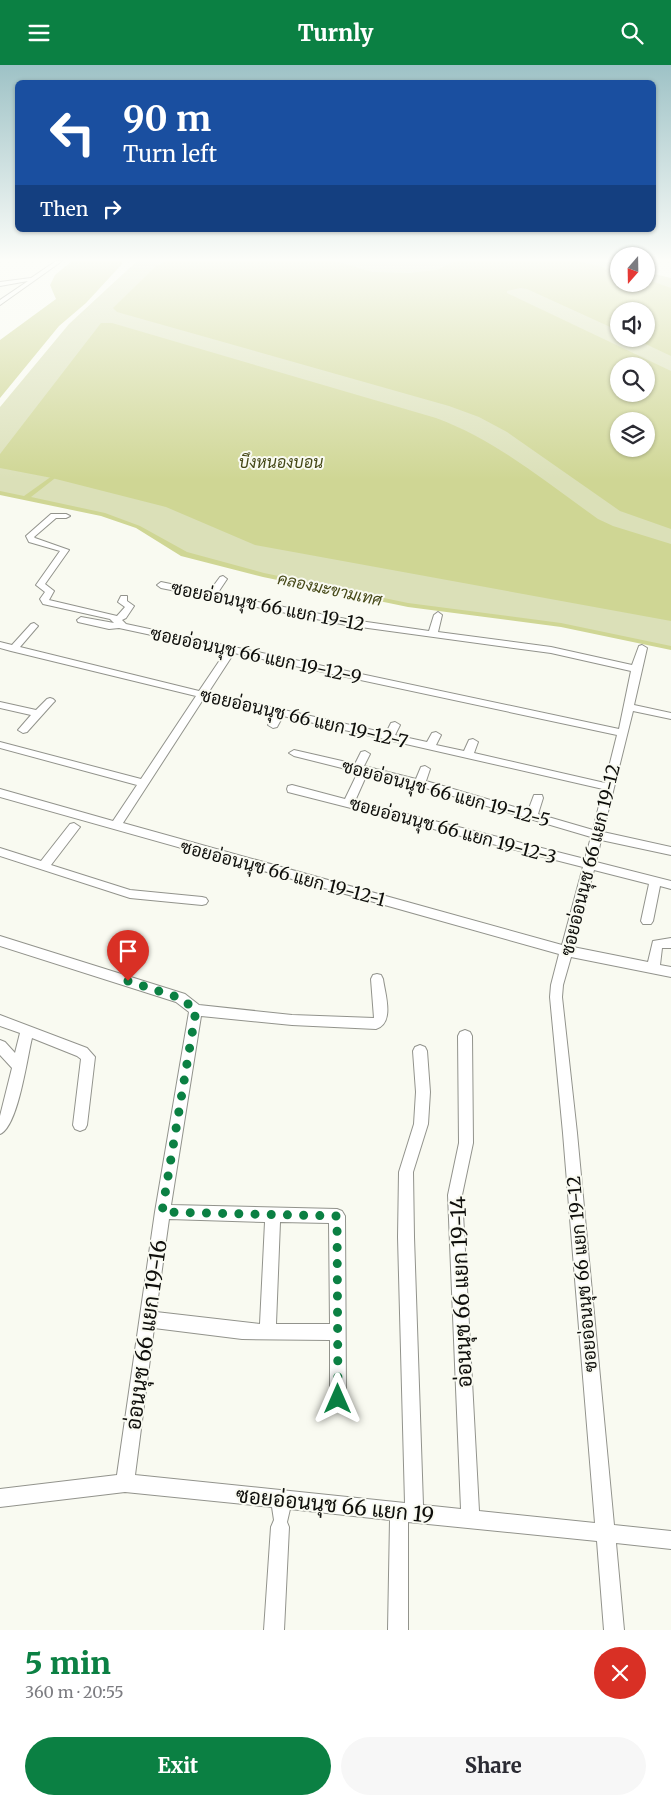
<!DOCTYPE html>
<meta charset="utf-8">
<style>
body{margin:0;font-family:Merriweather,Sarabun,serif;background:#f7f7f7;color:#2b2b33;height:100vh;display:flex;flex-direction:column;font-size:19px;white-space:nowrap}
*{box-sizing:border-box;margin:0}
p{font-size:16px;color:#7c7c81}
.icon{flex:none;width:28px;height:28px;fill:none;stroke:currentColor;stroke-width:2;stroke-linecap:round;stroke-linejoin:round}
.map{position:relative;height:1565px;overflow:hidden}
.side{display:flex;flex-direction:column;background:#fff;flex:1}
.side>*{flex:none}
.top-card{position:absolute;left:15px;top:15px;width:641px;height:152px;border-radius:8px;box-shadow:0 1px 4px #0004;background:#1a4fa0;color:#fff;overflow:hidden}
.needle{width:32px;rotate:200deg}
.fabs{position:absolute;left:610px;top:182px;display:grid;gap:10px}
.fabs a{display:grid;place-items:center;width:45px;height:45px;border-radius:50%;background:#fff;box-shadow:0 1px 4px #0004;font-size:25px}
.pin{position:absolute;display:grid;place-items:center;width:42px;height:42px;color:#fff;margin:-51px -21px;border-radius:50% 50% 50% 0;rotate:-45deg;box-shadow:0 0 5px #0007}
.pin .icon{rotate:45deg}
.me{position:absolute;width:55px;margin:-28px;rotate:0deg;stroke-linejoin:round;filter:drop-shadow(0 0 4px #0008)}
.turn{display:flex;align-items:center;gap:18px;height:105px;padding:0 25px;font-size:22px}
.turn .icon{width:65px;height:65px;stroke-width:2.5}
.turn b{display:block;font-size:35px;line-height:42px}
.then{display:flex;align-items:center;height:48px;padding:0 25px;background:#0003;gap:10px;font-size:19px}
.round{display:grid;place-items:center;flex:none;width:52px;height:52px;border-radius:26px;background:#f7f7f7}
.head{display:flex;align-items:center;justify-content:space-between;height:85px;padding:0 25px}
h1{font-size:30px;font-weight:800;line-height:38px;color:#0b8043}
.cta{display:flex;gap:10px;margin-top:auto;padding:10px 25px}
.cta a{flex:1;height:58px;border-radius:30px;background:#0b8043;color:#fff;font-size:20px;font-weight:800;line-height:58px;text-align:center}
.cta a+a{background:#f7f7f7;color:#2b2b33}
header{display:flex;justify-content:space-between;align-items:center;height:65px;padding:0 25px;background:#0b8043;color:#fff;font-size:22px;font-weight:800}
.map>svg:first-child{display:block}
.green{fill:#dbe0b8;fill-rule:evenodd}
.water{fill:#cfd694;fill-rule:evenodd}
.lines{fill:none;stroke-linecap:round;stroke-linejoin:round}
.canal{fill:#cfd694;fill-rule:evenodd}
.minor-casing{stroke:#92938c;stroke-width:2}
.minor{fill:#fff;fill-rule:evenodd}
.route{stroke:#0b8043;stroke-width:9;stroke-dasharray:0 16.2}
.labels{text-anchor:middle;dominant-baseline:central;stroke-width:4;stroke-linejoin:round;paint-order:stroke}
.far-water-label{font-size:16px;font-style:italic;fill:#454817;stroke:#f9faf1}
.street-label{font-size:18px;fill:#0e0e0b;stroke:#f9faf1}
.near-street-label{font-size:21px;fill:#0e0e0b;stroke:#f9faf1}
</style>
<header><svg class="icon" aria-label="menu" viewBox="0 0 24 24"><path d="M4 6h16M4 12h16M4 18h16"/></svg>Turnly<svg class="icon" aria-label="search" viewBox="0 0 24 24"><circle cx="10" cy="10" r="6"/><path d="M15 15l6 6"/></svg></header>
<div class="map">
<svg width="671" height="1565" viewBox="0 0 671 1565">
<rect width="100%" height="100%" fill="#f9faf1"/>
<path class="green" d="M137,196H603L619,200V219H646V207L671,213V583L561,560L408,540L263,510L184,489L138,462L103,449L0,428V342L69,259ZM619,246H646V274H619ZM619,301H646V329H619ZM619,356H646V384H619Z"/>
<g class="water">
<path d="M72,196H122V199L86,238L59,261L0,333V275L56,234L50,220L55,210Z"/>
<path d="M166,196H335L372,207L410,208L437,205L455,196H578L619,206V219H646V214L671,223V291L635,274H646V246H619V266L527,224L520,223L507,226V228L671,306V464L620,446L507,367L479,352L449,341L117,247L113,243L156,201ZM619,301H646V329H619ZM619,356H646V384H619Z"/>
<path d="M101,258H112L436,353C496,375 546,417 598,454L613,461L671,479V556L255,480L166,442L52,413L0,403V389Z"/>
</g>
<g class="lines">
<path class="canal" d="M52,411L55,413L54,414L31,432L105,448L140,461L187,487L264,508L408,538L561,558L671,581V585L561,562L408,542L263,512L181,491L136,463L101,451L0,430V426L24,431Z"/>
<defs>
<g id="minor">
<path d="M56,196H62L0,240V235L28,216L0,221V217L31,213Z"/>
<path d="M51,449H66L70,451L66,453H56L34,472L35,473L69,485L45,519L54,526L49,535L117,551L125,542L118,537L121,531H127V536L134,541L126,553L122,555L126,559L619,664L631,606L551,588L346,560L161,523L157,520L161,517L209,527L220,512L223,511L227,514L217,529L346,554L429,566L434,550L438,547L442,550L438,567L551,582L632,600L639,581L642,580L647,583L634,640L671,648V654L633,646L603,767L671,782V790L601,775L596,797L671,816V824L660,821L653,856L651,859H643L641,856L649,819L594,805L573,882L648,897L653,876L671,873V883H662L660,900L671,902V912L571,892L563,920L562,932L577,1068L614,1460L671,1466V1484L616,1478L624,1565H604L597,1476L408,1457V1565H388L390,1455L290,1444L287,1457L289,1462L284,1565H264L271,1462L274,1455L272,1442L125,1427L0,1442V1424L117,1410L155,1147L189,947L176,937L0,881V871L185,929L199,940L292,950L374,953L371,914L373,910L377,909L381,910L383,914C385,929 395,958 376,964L292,960L201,951L171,1140L337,1144L342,1146L345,1151L346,1334L344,1340L338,1342L332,1340L330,1334V1275L242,1274L154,1263L135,1410L405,1438L398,1172L399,1107L414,1059L416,1027L413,986L415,982L420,980L425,982L427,986L430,1027L428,1059L413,1107L414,1172L423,1440L461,1444L448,1130L459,1078L458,971L460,967L465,965L470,967L472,971L473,1078L462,1130L479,1446L595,1458L563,1068L550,932L551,920L559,889L0,732V724L113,756L137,720L0,683V677L141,714L196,631L11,586L0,583V577L12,580L31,559L34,558L38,561L20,582L199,626L226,586L119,563L109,564L78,557L77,555L81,552L114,558L110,554L43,539L40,534L45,527L36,520L60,486L29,477L26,471ZM234,588L617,670L605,718L474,688L478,677L473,674L469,675L464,686L436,680L441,670L436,667L432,668L427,677L395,670L400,660L395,657L391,658L386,668L208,628ZM204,633L275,649L268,660L273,663L277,662L283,651L603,724L593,765L538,749L543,733L542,730H534L528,746L426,716L430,704L425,701L421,702L416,714L364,701L370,689L365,686L361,687L355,699L294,685L289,688L294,691L358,707L345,734L292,720L288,721L287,724L288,727L583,802L562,880L123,758ZM367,709L419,721L591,772L585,794L355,736ZM169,1154L265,1157L260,1259L156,1247ZM280,1157L329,1158L330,1259H276Z"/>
<path d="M50,633L53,634L55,636L53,638L27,667L23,668L18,665L31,650L0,643V637L36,645L47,634Z"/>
<path d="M74,758L80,762L51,800L130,825L202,832L206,833L208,836L206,839L202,840L130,833L0,791V783L41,796L70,759Z"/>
<path d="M0,950L87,983L95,992L87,1060L85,1064L80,1066L75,1064L73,1060L81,994L77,991L32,973C27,993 18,1062 0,1069V1051L12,1003L0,990V975L5,977L15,988L20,968L0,961Z"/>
</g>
</defs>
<use href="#minor" class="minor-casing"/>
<use href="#minor" class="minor"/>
</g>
<linearGradient id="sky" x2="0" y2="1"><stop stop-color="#9ec2c6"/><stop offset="0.47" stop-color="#fcfdf9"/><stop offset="1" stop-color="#fcfdf9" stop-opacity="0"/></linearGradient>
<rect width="671" height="415" fill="url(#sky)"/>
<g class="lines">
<path class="route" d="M128,916L180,933L196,945L162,1147L337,1151L338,1334"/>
</g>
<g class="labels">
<g class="far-water-label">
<text x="281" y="397">บึงหนองบอน</text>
<text transform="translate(330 524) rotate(12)">คลองมะขามเทศ</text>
</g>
<g class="street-label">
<text transform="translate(268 541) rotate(11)">ซอยอ่อนนุช 66 แยก 19-12</text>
<text transform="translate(256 590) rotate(12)">ซอยอ่อนนุช 66 แยก 19-12-9</text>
<text transform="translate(304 653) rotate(13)">ซอยอ่อนนุช 66 แยก 19-12-7</text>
<text transform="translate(446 728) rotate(15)">ซอยอ่อนนุช 66 แยก 19-12-5</text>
<text transform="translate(453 765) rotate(15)">ซอยอ่อนนุช 66 แยก 19-12-3</text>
<text transform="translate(590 795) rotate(-76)">ซอยอ่อนนุช 66 แยก 19-12</text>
<text transform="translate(283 808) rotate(15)">ซอยอ่อนนุช 66 แยก 19-12-1</text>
<text transform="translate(582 1209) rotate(-95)">ซอยอ่อนนุช 66 แยก 19-12</text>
</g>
<g class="near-street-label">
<text transform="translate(461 1227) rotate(-92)">อ่อนนุช 66 แยก 19-14</text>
<text transform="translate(146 1270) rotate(-82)">อ่อนนุช 66 แยก 19-16</text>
<text transform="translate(335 1440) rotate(6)">ซอยอ่อนนุช 66 แยก 19</text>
</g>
</g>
</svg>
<div class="fabs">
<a><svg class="needle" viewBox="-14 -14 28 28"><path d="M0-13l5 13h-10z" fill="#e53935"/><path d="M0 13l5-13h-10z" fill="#7c7c81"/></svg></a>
<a><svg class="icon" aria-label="sound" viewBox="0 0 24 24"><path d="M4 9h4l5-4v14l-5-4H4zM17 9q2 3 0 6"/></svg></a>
<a><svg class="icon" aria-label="search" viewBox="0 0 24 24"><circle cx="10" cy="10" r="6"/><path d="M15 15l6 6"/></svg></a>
<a><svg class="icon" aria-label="layers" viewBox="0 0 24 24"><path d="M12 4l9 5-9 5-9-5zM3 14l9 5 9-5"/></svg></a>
</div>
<div class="pin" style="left:128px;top:916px;background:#d93025"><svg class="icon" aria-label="arrive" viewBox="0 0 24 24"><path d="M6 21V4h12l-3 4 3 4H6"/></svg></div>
<svg class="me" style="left:338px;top:1334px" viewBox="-20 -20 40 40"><path d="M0-17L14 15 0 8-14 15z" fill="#0b8043" stroke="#fff" stroke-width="4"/></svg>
<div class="top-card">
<div class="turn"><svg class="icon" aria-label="left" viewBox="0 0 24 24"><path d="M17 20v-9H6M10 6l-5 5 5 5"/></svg><div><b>90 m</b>Turn left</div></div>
<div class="then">Then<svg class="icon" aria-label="right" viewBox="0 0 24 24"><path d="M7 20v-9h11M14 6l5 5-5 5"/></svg></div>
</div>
</div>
<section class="side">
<div class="head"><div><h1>5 min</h1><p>360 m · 20:55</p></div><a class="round" style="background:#d93025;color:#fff"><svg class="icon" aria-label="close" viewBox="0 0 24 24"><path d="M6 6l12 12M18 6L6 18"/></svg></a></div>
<div class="cta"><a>Exit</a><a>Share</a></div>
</section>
